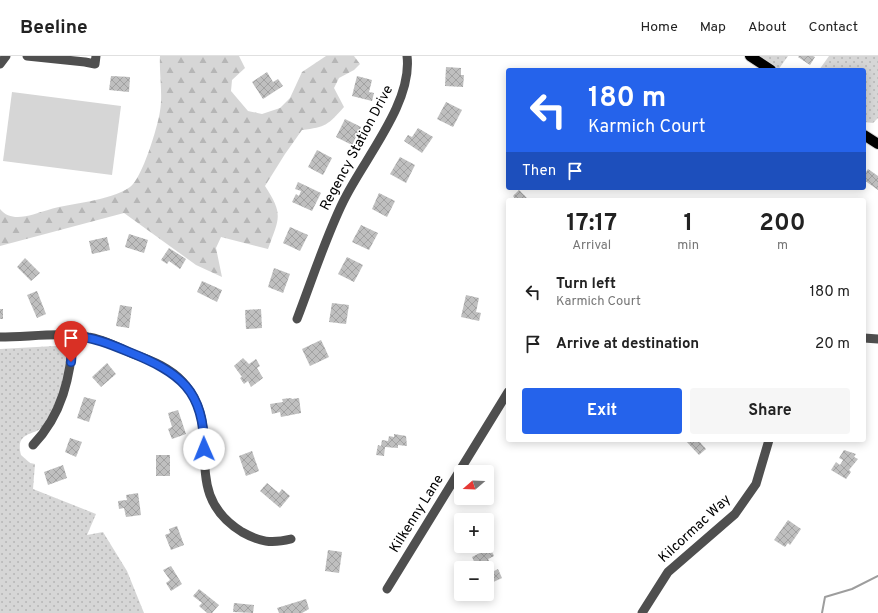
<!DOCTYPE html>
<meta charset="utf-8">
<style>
body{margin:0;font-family:Overpass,sans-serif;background:#f6f6f6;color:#222;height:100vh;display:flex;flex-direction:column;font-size:15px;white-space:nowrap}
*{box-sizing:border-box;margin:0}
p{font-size:13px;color:#767676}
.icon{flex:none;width:22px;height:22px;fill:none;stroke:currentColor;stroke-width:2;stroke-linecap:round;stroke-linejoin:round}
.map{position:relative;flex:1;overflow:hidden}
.side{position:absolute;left:506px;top:142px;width:360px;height:244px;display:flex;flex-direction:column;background:#fff;border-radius:4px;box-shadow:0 2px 10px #0003}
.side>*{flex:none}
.banner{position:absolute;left:506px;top:12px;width:360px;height:122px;border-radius:4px;box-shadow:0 2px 10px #0003;background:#2563eb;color:#fff;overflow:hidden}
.needle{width:26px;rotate:251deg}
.buttons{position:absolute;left:454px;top:409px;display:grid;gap:8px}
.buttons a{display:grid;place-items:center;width:40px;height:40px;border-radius:4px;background:#fff;box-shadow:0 2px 10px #0003;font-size:20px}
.pin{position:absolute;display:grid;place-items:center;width:34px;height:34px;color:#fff;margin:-41px -17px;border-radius:50% 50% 50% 0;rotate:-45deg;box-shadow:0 0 4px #0007}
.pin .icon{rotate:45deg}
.me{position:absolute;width:44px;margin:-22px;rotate:359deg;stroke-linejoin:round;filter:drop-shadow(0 0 3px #0008)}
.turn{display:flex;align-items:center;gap:14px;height:84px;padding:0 16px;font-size:18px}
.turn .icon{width:52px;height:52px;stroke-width:2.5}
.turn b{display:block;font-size:28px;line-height:34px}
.then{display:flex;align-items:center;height:38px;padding:0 16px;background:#0003;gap:8px;font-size:15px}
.eta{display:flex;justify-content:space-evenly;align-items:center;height:68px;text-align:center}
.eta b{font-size:24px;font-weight:700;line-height:28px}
.button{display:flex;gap:8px;margin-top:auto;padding:8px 16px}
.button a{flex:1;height:46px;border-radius:4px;background:#2563eb;color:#fff;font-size:16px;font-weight:700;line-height:46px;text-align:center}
.button a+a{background:#f6f6f6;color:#222}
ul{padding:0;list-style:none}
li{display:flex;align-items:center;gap:12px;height:52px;padding:0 16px}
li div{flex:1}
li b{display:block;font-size:15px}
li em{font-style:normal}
header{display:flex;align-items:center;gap:24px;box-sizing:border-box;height:56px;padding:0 20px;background:#fff;border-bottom:1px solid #e0e0e0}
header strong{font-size:19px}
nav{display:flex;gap:22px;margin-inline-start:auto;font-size:14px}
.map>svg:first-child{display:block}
.forest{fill:url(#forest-firs)}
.park{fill:url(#park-dots)}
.pitch{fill:#d6d6d6}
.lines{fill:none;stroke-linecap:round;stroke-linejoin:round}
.stream{stroke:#9d9d9d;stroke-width:2}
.building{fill:url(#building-cross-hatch)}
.major-casing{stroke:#dbdbdb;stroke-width:12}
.minor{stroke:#4f4f4f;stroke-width:9}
.major{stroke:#000;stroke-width:10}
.route-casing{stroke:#184099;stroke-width:10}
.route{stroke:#2563eb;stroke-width:7}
.labels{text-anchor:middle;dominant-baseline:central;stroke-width:3;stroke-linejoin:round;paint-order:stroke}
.street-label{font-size:14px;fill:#000;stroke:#fff}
</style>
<header>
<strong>Beeline</strong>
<nav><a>Home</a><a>Map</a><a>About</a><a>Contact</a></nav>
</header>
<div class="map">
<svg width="878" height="557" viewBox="0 0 878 557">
<defs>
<pattern id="forest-firs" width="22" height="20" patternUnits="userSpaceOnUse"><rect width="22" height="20" fill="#d6d6d6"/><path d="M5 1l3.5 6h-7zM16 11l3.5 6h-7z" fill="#b6b6b6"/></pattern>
<pattern id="park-dots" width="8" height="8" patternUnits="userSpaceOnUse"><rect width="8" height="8" fill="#d6d6d6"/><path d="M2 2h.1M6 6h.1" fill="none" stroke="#b6b6b6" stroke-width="1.8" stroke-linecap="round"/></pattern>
<pattern id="building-cross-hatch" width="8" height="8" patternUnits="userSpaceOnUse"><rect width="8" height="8" fill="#bfbfbf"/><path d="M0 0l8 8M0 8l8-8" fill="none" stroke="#a2a2a2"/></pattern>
</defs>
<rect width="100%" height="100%" fill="#fff"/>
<path class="forest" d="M160,0H239L245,12L232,24L231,35L248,55L262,58L280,52L290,42L302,16L326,0H354L360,8L354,14L339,22L334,32L344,51C328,69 326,71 302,74L285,98L265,130C284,159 279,162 268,193L221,181L216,192L222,221L196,209L124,157L0,190V153C12,168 33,158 48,154C73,146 108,146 130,131C142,123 158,70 160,55C163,38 159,18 160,0Z"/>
<g class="park">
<path d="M754,0H788L778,14Z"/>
<path d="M829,0H878V62L873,67L864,66V14H819Z"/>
<path d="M55,290H62L68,295C68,316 58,350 47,367C38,381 14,373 21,399L30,407L35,408L33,433L96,458L87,479L103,476L127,515L144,557H0V293Z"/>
</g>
<path class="pitch" d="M12,36L121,50L112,119L3,105Z"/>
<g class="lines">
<path class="stream" d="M822,557L825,541L852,533L878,520"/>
</g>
<g class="building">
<path d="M799,0H813L815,1L810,9L798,1Z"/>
<path d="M446,11L461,12V19H464L463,31L445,30Z"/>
<path d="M267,16L273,26L278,23L283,30L263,43L252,26Z"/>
<path d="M111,20L130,21L129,36L109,34Z"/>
<path d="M357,20L372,24L369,36L374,37L372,45L352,40Z"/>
<path d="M446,46L462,54L453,71L437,63Z"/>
<path d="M345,63L361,71L352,89L336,81Z"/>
<path d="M418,72L433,81L422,97L404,85L408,79L412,81Z"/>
<path d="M317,94L332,102L323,119L308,111Z"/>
<path d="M400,101L415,109L406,127L390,118Z"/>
<path d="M868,113L878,120V134L864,124V119Z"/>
<path d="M298,126L321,137L312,155L292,146L296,138L299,140L301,135L295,133Z"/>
<path d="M519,134L529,144H516L513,140Z"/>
<path d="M379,137L395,145L387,161L372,153Z"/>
<path d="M361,169L378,177L369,194L352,186Z"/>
<path d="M290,171L308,179L300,195L283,187Z"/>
<path d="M129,178L148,184L144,197L125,191Z"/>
<path d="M107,181L110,194L92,198L89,185Z"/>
<path d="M169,192L186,203L180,213L169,205L167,208L161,204Z"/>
<path d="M347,201L363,209L354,226L338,218Z"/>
<path d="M25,202L40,217L31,225L17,211Z"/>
<path d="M274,212L290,218L283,237L268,231Z"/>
<path d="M202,225L222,234L217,246L197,236Z"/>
<path d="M37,235L46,258L37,262L27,239Z"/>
<path d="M466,239L479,242L476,256L481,257L479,265L461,261Z"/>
<path d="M332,247L349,249L346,268L329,266Z"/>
<path d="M120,249L132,251L129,272L116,270Z"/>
<rect x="0" y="253" width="3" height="10"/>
<path d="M261,253L262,272L246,273L245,254Z"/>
<path d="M321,284L329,301L310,310L302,293Z"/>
<path d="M243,302L249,308L256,303L260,310L257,312L263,322L251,331L248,325L244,328L240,322L242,321L234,310Z"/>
<path d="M107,307L116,318L101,331L92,321Z"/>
<path d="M84,341L96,344L89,366L77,362Z"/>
<path d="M291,342L292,343L299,342L301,357L281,361L280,356L272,358L270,348L283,346L282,343Z"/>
<path d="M178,354L186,378L172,383L168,373L172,371L168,357Z"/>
<path d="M394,378L406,380L407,390L398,389V392L385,391L384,400L376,399L378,389L381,390L382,384L388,385L389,380L394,381Z"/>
<path d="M70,382L82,386L76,401L65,396Z"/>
<path d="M685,384H698L706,393L699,399Z"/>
<path d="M844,394L856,398L854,401L858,403L849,414L851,416L846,423L831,414L836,406L840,409L843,404L839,402Z"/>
<path d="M252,395L259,415L246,420L239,400Z"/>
<rect x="156" y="399" width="14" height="21"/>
<path d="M63,409L67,422L48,429L44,416Z"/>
<path d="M267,427L279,437L282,433L290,440L280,452L260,435Z"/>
<path d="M138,437L141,459L126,461L124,452L119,453L118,445L127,444L126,439Z"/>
<path d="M788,464L801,473L790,489L788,487L785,491L774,484Z"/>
<path d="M177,470L184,489L171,494L165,479L170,477L169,473Z"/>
<path d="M490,492L494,500L488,503L494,515L498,513L502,522L487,529V512H477L472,501Z"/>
<path d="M328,494L342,496L339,517L325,515Z"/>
<path d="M171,510L182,528L171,535L166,527L170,524L163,514Z"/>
<path d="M199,533L219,549L212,557H207L199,550L202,547L193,540Z"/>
<path d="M306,543L309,553L302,557H279L277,552Z"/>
<path d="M234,547L254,549L253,557L233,556Z"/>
</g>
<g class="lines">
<defs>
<g id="major">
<path d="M750,0L771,14"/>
<path d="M864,79L878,88"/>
</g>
</defs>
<use href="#major" class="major-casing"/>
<g class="minor">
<path d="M27,0L85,6L95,8L96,0"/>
<path d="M0,8L6,0"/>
<path d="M297,263C312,224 325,183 343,146C363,104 413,47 407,0"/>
<path d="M0,281C29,281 59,276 88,281C104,283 121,293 136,299C153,305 170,312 183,326C228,376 176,435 242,476C260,486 271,488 291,483"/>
<path d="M864,282L878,283"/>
<path d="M33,389C62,359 71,320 73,280"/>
<path d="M387,533L508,336"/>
<path d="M642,557L668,516L735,458L756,428L769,384"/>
</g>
<use href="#major" class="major"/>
</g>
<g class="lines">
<defs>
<path id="route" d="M71,306L73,280C93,281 110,288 129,296C179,316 205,334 204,393"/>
</defs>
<use href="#route" class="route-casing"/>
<use href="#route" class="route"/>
</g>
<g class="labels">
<g class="street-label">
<text transform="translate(357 92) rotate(-62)">Regency Station Drive</text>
<text transform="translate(417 458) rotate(-58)">Kilkenny Lane</text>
<text transform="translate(695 473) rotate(-43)">Kilcormac Way</text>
</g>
</g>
</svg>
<div class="buttons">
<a><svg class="needle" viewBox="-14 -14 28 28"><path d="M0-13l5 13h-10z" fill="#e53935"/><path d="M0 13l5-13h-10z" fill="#767676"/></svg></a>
<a>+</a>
<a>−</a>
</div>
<div class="pin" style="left:71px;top:306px;background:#d93025"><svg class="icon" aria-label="arrive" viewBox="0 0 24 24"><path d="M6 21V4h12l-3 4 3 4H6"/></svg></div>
<svg class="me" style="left:204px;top:393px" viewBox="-20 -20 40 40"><circle r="19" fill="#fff"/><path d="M0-13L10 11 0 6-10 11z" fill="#2563eb"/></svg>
<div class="banner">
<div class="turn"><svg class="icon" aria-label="left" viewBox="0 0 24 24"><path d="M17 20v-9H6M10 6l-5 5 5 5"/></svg><div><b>180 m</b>Karmich Court</div></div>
<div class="then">Then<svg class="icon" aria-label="arrive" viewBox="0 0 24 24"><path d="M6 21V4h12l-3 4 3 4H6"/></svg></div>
</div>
<section class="side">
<div class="eta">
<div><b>17:17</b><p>Arrival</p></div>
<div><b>1</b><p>min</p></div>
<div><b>200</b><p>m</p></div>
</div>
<ul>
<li><svg class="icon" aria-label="left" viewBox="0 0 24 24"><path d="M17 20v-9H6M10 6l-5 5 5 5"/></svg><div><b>Turn left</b><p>Karmich Court</p></div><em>180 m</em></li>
<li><svg class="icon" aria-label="arrive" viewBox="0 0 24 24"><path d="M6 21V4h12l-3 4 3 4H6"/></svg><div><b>Arrive at destination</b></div><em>20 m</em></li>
</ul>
<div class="button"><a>Exit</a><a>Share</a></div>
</section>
</div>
